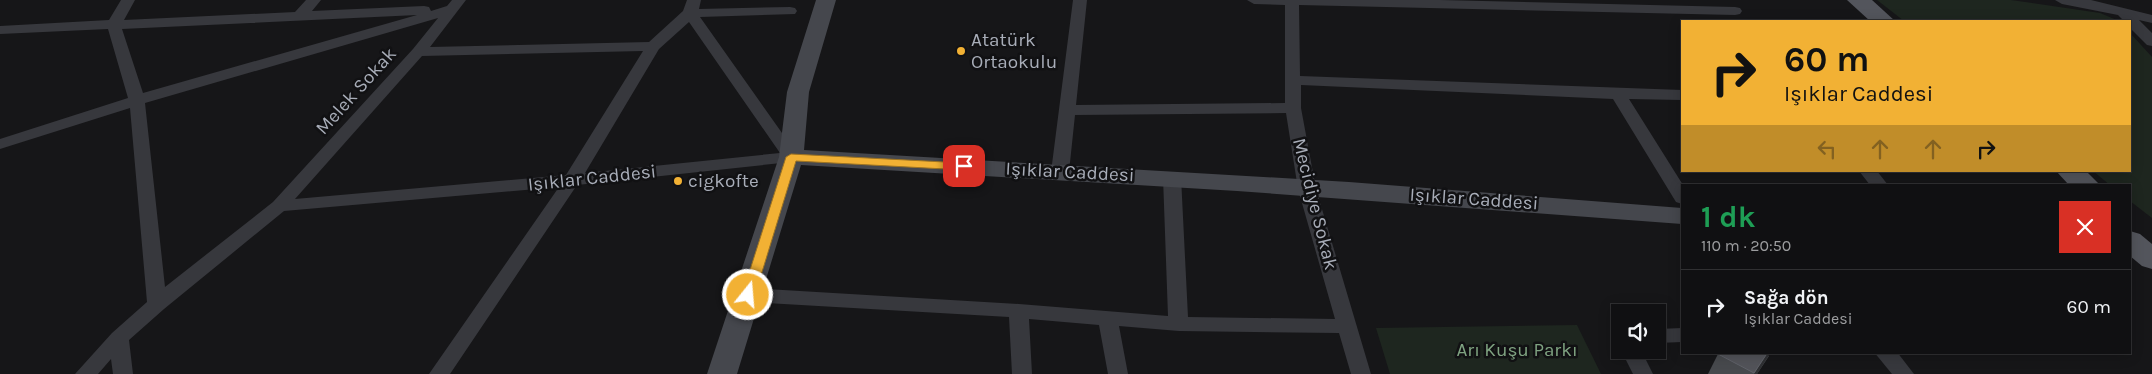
<!DOCTYPE html>
<html lang="tr">
<meta charset="utf-8">
<style>
body{margin:0;font-family:Karla,sans-serif;background:#1e1e20;color:#f1f3f6;height:100vh;display:flex;flex-direction:column;font-size:19px;white-space:nowrap}
*{box-sizing:border-box;margin:0}
p{font-size:16px;color:#9c9d9f}
.icon{flex:none;width:28px;height:28px;fill:none;stroke:currentColor;stroke-width:2;stroke-linecap:round;stroke-linejoin:round}
.map{position:relative;flex:1;overflow:hidden}
.drawer{position:absolute;left:1681px;top:184px;width:450px;height:170px;display:flex;flex-direction:column;background:#101012;border-radius:0px;box-shadow:0 2px 12px #0003,0 0 0 1px #303032}
.drawer>*{flex:none}
.top-card{position:absolute;left:1681px;top:20px;width:450px;height:152px;border-radius:0px;box-shadow:0 2px 12px #0003,0 0 0 1px #303032;background:#f2b134;color:#111;overflow:hidden}
.buttons{position:absolute;left:1611px;top:304px;display:grid;gap:10px}
.buttons a{display:grid;place-items:center;width:55px;height:55px;border-radius:0px;background:#101012;box-shadow:0 2px 12px #0003,0 0 0 1px #303032;font-size:25px}
.pin{position:absolute;display:grid;place-items:center;width:42px;height:42px;color:#fff;margin:-21px;border-radius:10px;box-shadow:0 2px 8px #0006}
.me{position:absolute;width:55px;margin:-28px;rotate:17deg;stroke-linejoin:round;filter:drop-shadow(0 0 4px #0008)}
.turn{display:flex;align-items:center;gap:18px;height:105px;padding:0 20px;font-size:22px}
.turn .icon{width:65px;height:65px;stroke-width:2.5}
.turn b{display:block;font-size:35px;line-height:42px}
.lanes{display:flex;align-items:center;height:48px;padding:0 20px;background:#0003;justify-content:center;gap:25px;direction:ltr}
.lanes .off{opacity:.35}
.round{display:grid;place-items:center;flex:none;width:52px;height:52px;border-radius:0px;background:#1e1e20}
.headline{display:flex;align-items:center;justify-content:space-between;height:85px;padding:0 20px}
h1{font-size:30px;font-weight:700;line-height:38px;color:#1e9e55}
ul{padding:0;list-style:none}
li{display:flex;align-items:center;gap:15px;height:75px;padding:0 20px;border-top:1px solid #303032}
li div{flex:1}
li b{display:block;font-size:19px}
li em{font-style:normal}
.map>svg:first-child{display:block}
.green{fill:#1e261f}
.lines{fill:none;stroke-linecap:round;stroke-linejoin:round}
.street{fill:#37383d;fill-rule:evenodd}
.secondary{fill:#45474d;fill-rule:evenodd}
.primary{fill:#53555c;fill-rule:evenodd}
.wall{fill:#47494d}
.shaded-wall{fill:#2f3033}
.building{fill:#525359;stroke:#5f6168}
.route{fill:#f2b134;stroke:#9d7322}
.poi-dot{fill:#f2b134;stroke:#111113;stroke-width:2}
.labels{text-anchor:middle;dominant-baseline:central;stroke-width:5;stroke-linejoin:round;paint-order:stroke}
.poi-label{font-size:19px;fill:#a8adb8;stroke:#111113;text-anchor:start}
.street-label{font-size:19px;fill:#a8adb8;stroke:#111113}
.park-label{font-size:19px;fill:#7fa381;stroke:#111113}
</style>
<div class="map">
<svg width="2152" height="374" viewBox="0 0 2152 374">
<rect width="100%" height="100%" fill="#161618"/>
<g class="green">
<path d="M1877,0H2011L2100,13L2119,21H1904Z"/>
<path d="M2130,33L2152,57V218L2130,201V185H2110L2093,171H2130Z"/>
<path d="M1577,325L1601,374H1390L1376,328Z"/>
</g>
<g class="lines">
<g class="street">
<path d="M121,0H135L124,20L295,12L306,0H321L312,11L424,6L429,7L431,11L447,6L452,0H466L430,47L649,42L683,11L687,0H701L699,9L790,7L795,8L797,11L795,14L700,17L799,157L797,161L791,162L577,185L450,374H429L559,187L284,211L164,309L129,340L133,374H113L111,359L98,374H75L112,333L147,302L130,108L0,149V139L128,98L108,29L0,34V26L109,20ZM417,15L143,93L122,29ZM438,18L413,49L273,202L165,287L145,103ZM689,22L780,153L585,173L659,49ZM643,51L566,175L295,199L422,56Z"/>
<path d="M1073,0H1087L1076,105L1285,103V5L1254,4L1247,0H1440L1735,7L1740,8L1742,11L1740,14L1735,15L1299,5L1300,76L1682,90V100L1629,99L1683,185L1682,204L1676,202L1613,99L1301,85V108L1316,189L1371,374H1351L1339,333L1179,331L1119,326L1128,374H1108L1099,325L1029,319L1032,374H1012L1009,317L748,302L741,300L738,295L741,290L748,288L1019,304L1168,316L1163,177L1166,173L1172,172L1178,173L1181,177L1188,317L1335,319L1298,189L1286,113L1075,115L1069,172L1066,176L1060,177L1054,176L1051,172Z"/>
<path d="M2055,0H2091L2152,15V23L2139,20L2152,33V46L2147,45L2130,28V21H2124L2118,15L2062,4Z"/>
<path d="M1859,171H1877L1888,185H1870Z"/>
<path d="M1682,328V342L1658,343V329Z"/>
<path d="M1621,350H1641L1653,374H1633Z"/>
<path d="M1874,352H1897L1914,374H1892Z"/>
</g>
<path class="secondary" d="M816,0H836L809,92L804,150L1349,182L1682,208V224L1237,191L801,165L737,374H707L779,157L787,92Z"/>
<g class="primary">
<path d="M1847,0H1872L1895,21H1870Z"/>
<path d="M2056,171H2086L2100,185H2069Z"/>
<path d="M2130,231L2140,234L2152,244V269L2142,266L2130,256Z"/>
</g>
</g>
<path class="wall" d="M1718,354L1769,356L1757,374H1708Z"/>
<path class="shaded-wall" d="M1768,352H1771L1757,374H1754Z"/>
<path class="building" d="M1719,352H1768L1754,373L1718,354Z"/>
<path class="route" d="M791,154L964,163L969,166L964,170L796,161L755,295L753,298H744L742,295L786,157Z"/>
<g class="poi-dot">
<circle cx="961" cy="51" r="5"/>
<circle cx="678" cy="181" r="5"/>
</g>
<g class="labels">
<g class="poi-label">
<text x="971" y="40">Atatürk<tspan x="971" dy="22">Ortaokulu</tspan></text>
<text x="688" y="181">cigkofte</text>
</g>
<g class="street-label">
<text transform="translate(356 91) rotate(-48)">Melek Sokak</text>
<text transform="translate(1070 172) rotate(3)">Işıklar Caddesi</text>
<text transform="translate(592 178) rotate(-6)">Işıklar Caddesi</text>
<text transform="translate(1474 199) rotate(4)">Işıklar Caddesi</text>
<text transform="translate(1315 204) rotate(76)">Mecidiye Sokak</text>
</g>
<g class="park-label">
<text x="1517" y="350">Arı Kuşu Parkı</text>
</g>
</g>
</svg>
<div class="buttons">
<a><svg class="icon" aria-label="sound" viewBox="0 0 24 24"><path d="M4 9h4l5-4v14l-5-4H4zM17 9q2 3 0 6"/></svg></a>
</div>
<div class="pin" style="left:964px;top:166px;background:#d93025"><svg class="icon" aria-label="arrive" viewBox="0 0 24 24"><path d="M6 21V4h12l-3 4 3 4H6"/></svg></div>
<svg class="me" style="left:748px;top:295px" viewBox="-20 -20 40 40"><circle r="17" fill="#f2b134" stroke="#fff" stroke-width="3"/><path d="M0-11L8 9 0 5-8 9z" fill="#fff"/></svg>
<div class="top-card">
<div class="turn"><svg class="icon" aria-label="right" viewBox="0 0 24 24"><path d="M7 20v-9h11M14 6l5 5-5 5"/></svg><div><b>60 m</b>Işıklar Caddesi</div></div>
<div class="lanes"><svg class="icon off" aria-label="left" viewBox="0 0 24 24"><path d="M17 20v-9H6M10 6l-5 5 5 5"/></svg><svg class="icon off" aria-label="ahead" viewBox="0 0 24 24"><path d="M12 20V5M6 11l6-6 6 6"/></svg><svg class="icon off" aria-label="ahead" viewBox="0 0 24 24"><path d="M12 20V5M6 11l6-6 6 6"/></svg><svg class="icon" aria-label="right" viewBox="0 0 24 24"><path d="M7 20v-9h11M14 6l5 5-5 5"/></svg></div>
</div>
<section class="drawer">
<div class="headline"><div><h1>1 dk</h1><p>110 m · 20:50</p></div><a class="round" style="background:#d93025;color:#fff"><svg class="icon" aria-label="close" viewBox="0 0 24 24"><path d="M6 6l12 12M18 6L6 18"/></svg></a></div>
<ul>
<li><svg class="icon" aria-label="right" viewBox="0 0 24 24"><path d="M7 20v-9h11M14 6l5 5-5 5"/></svg><div><b>Sağa dön</b><p>Işıklar Caddesi</p></div><em>60 m</em></li>
</ul>
</section>
</div>
